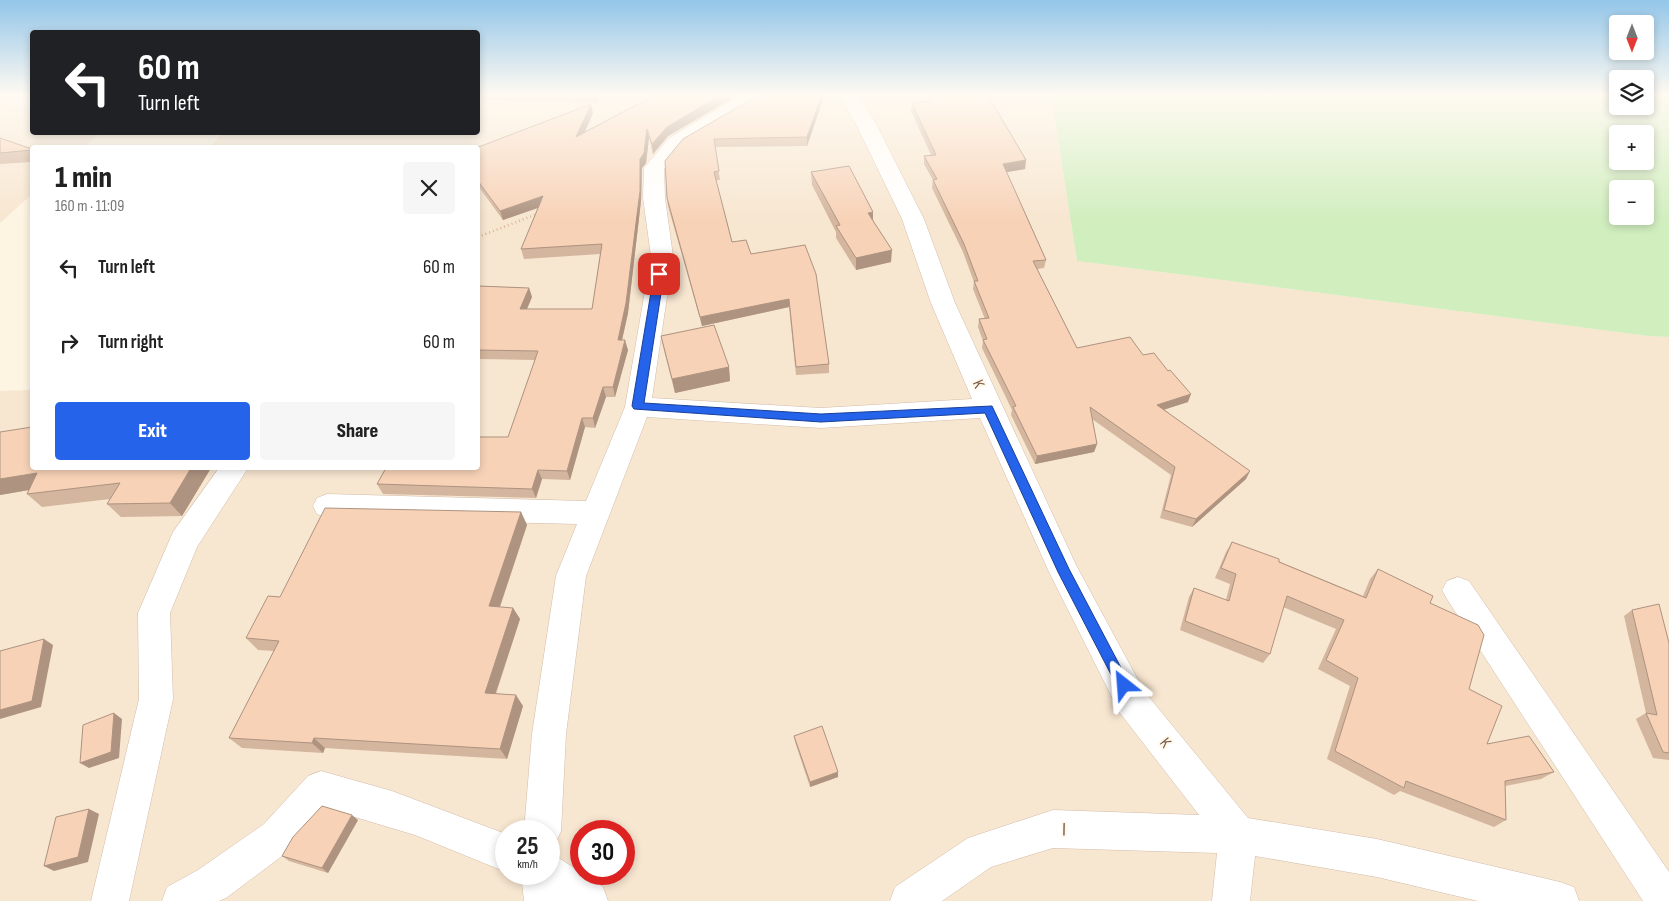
<!DOCTYPE html>
<meta charset="utf-8">
<style>
body{margin:0;font-family:"Sofia Sans Condensed",sans-serif;background:#f6f6f6;color:#222;height:100vh;display:flex;flex-direction:column;font-size:19px;white-space:nowrap}
*{box-sizing:border-box;margin:0}
p{font-size:16px;color:#767676}
.icon{flex:none;width:28px;height:28px;fill:none;stroke:currentColor;stroke-width:2;stroke-linecap:round;stroke-linejoin:round}
.map{position:relative;flex:1;overflow:hidden}
.details{position:absolute;left:30px;top:145px;width:450px;height:325px;display:flex;flex-direction:column;background:#fff;border-radius:5px;box-shadow:0 2px 8px #0003}
.details>*{flex:none}
.top-card{position:absolute;left:30px;top:30px;width:450px;height:105px;border-radius:5px;box-shadow:0 2px 8px #0003;background:#202124;color:#fff;overflow:hidden}
.needle{width:32px;rotate:180deg}
.buttons{position:absolute;left:1609px;top:15px;display:grid;gap:10px}
.buttons a{display:grid;place-items:center;width:45px;height:45px;border-radius:5px;background:#fff;box-shadow:0 2px 8px #0003;font-size:25px}
.speed{position:absolute;left:495px;top:820px;display:flex;gap:10px;font-size:25px;font-weight:700;text-align:center}
.speed>*{display:grid;place-content:center;width:65px;height:65px;border-radius:50%;background:#fff;box-shadow:0 2px 8px #0003;line-height:1}
.speed small{font-size:12px;font-weight:400}
.speed .limit{border:8px solid #d22;background:#fff;color:#111}
.pin{position:absolute;display:grid;place-items:center;width:42px;height:42px;color:#fff;margin:-21px;border-radius:10px;box-shadow:0 2px 8px #0006}
.me{position:absolute;width:55px;margin:-28px;rotate:332deg;stroke-linejoin:round;filter:drop-shadow(0 0 4px #0008)}
.turn{display:flex;align-items:center;gap:18px;height:105px;padding:0 25px;font-size:22px}
.turn .icon{width:65px;height:65px;stroke-width:2.5}
.turn b{display:block;font-size:35px;line-height:42px}
.round{display:grid;place-items:center;flex:none;width:52px;height:52px;border-radius:5px;background:#f6f6f6}
.summary{display:flex;align-items:center;justify-content:space-between;height:85px;padding:0 25px}
h1{font-size:30px;font-weight:800;line-height:38px}
.primary-button{display:flex;gap:10px;margin-top:auto;padding:10px 25px}
.primary-button a{flex:1;height:58px;border-radius:5px;background:#2563eb;color:#fff;font-size:20px;font-weight:800;line-height:58px;text-align:center}
.primary-button a+a{background:#f6f6f6;color:#222}
ul{padding:0;list-style:none}
li{display:flex;align-items:center;gap:15px;height:75px;padding:0 25px}
li div{flex:1}
li b{display:block;font-size:19px}
li em{font-style:normal}
.map>svg:first-child{display:block}
.residential{fill:#f7e6d0;fill-rule:evenodd}
.green{fill:#d1eebf;fill-rule:evenodd}
.lines{fill:none;stroke-linecap:round;stroke-linejoin:round}
.minor-casing{stroke:#d3bdaa;stroke-width:1}
.path{stroke:#dcb59a;stroke-width:2.5;stroke-dasharray:1 3;stroke-linecap:butt}
.minor{fill:#fff;fill-rule:evenodd}
.wall{fill:#d4b59d}
.shaded-wall{fill:#ad9380}
.building{fill:#f7d2b7;stroke:#ad9380}
.route{fill:#2563eb;stroke:#184099}
.labels{text-anchor:middle;dominant-baseline:central;stroke-width:4;stroke-linejoin:round;paint-order:stroke}
.street-label{font-size:16px;fill:#795946;stroke:#fff8eb}
.near-street-label{font-size:19px;fill:#795946;stroke:#fff8eb}
</style>
<div class="map">
<svg width="1669" height="901" viewBox="0 0 1669 901">
<rect width="100%" height="100%" fill="#fef4e2"/>
<g class="residential">
<path d="M478,94H1051L1077,261L1648,336L1669,337V901H0V391L29,390L32,385V468H478V148L210,147L222,133L478,132ZM506,831H549V874H506ZM581,831H624V874H581Z"/>
<path d="M0,103L32,106V132L100,133L84,147L32,148V194L0,223Z"/>
</g>
<path class="green" d="M1051,94H1617L1618,106H1645V94H1669V337L1648,336L1077,261ZM1618,134H1645V161H1618ZM1618,189H1645V216H1618Z"/>
<g class="lines">
<defs>
<g id="minor">
<path d="M743,94H765L763,98L683,146L664,169L665,198L673,256L652,398L821,408L972,399L931,303L902,219L856,124L839,94H857L876,124L924,219L955,303L1076,565L1144,691L1248,818L1377,839L1560,882L1574,887L1579,901H1478L1377,877L1255,856L1250,901H1212L1217,853L1053,848L991,867L942,901H890L895,887L968,838L1053,810L1199,815L1120,713L1049,572L980,418L821,428L647,417L586,576L566,734L561,831L555,844L549,847V831H524L532,734L556,576L577,524L327,518L317,514L313,506L317,498L327,494L586,501L625,407L651,256L643,198L644,168L669,138Z"/>
<path d="M219,468H248L197,547L170,613L173,699L129,901H91L139,699L138,613L173,532Z"/>
<path d="M1458,577L1469,581L1669,872V901H1643L1447,599L1442,590L1447,581Z"/>
<path d="M321,771L392,791L506,834V872L415,835L328,809L290,850L226,898L219,901H162L167,887L198,870L264,824L308,776Z"/>
<path d="M549,854L562,860L603,887L608,901H524L521,874H549Z"/>
</g>
</defs>
<use href="#minor" class="minor-casing"/>
<path class="path" d="M478,237L537,214"/>
<use href="#minor" class="minor"/>
</g>
<g class="wall">
<path d="M482,94H601L597,103L484,100Z"/>
<path d="M657,94H730L731,99L668,136L653,154L649,138L646,163L642,168L641,201L628,313L622,340L628,350L615,397H606L595,428L585,427L570,480L542,479L536,498L383,494L377,484L508,437L535,360L478,359V286L529,288L532,297L527,309H592L600,254L524,259L521,249L538,208L503,220L478,186V148L593,113L584,132Z"/>
<path d="M825,94L807,146L715,147L720,180H716L732,242L751,254L805,245L829,364V373L796,375L789,307L702,326L668,206L667,198L665,161L752,101Z"/>
<path d="M928,94H987L1026,160L1025,169L1006,172L1046,260L1044,268L1037,269L1077,348L1143,355L1188,402L1164,409L1246,479L1192,527L1160,518L1171,475L1092,419L1097,444L1094,452L1035,464L1011,415L1012,410L982,348L983,341L978,327L979,319H985L973,289L974,282L963,252L932,188L933,180L924,164V156L931,155L911,111L912,103L929,102Z"/>
<path d="M0,138L32,149V162L0,164Z"/>
<path d="M811,172L873,220L891,262L856,270L836,238V232L812,185Z"/>
<path d="M661,336L729,367L730,381L675,393L664,350Z"/>
<path d="M0,432L211,468L182,516L121,517L107,504L110,499L42,507L27,494L29,490L0,495Z"/>
<path d="M521,512L527,525L500,607L513,608L520,619L496,694L523,706L507,759L325,748L323,753L242,748L229,738L274,651L258,650L246,638L280,597Z"/>
<path d="M1232,542L1363,596L1370,579L1378,569L1430,603L1469,689L1487,744L1554,772L1541,779L1505,786L1506,820L1494,827L1400,791L1394,795L1327,759L1350,686L1318,669L1336,629L1283,607L1270,654L1263,663L1180,630L1189,597L1194,588L1226,600L1230,584L1215,578L1226,552Z"/>
<path d="M1632,610L1669,643V760L1653,758L1636,719L1646,713L1624,616Z"/>
<path d="M794,736L838,777L810,787L795,742Z"/>
<path d="M358,820L328,873L289,861L282,856Z"/>
</g>
<g class="shaded-wall">
<path d="M595,94H601L597,103Z"/>
<path d="M723,94H730L731,99L668,136L653,154L652,144L667,127Z"/>
<path d="M822,94H825L807,146V137Z"/>
<path d="M591,104L593,113L579,146L576,137Z"/>
<path d="M647,129L649,138L646,163L642,168L641,201L628,313L620,349L618,340L640,159Z"/>
<path d="M1026,160L1025,169L1002,173L1003,164Z"/>
<path d="M543,196L546,205L503,220L500,211Z"/>
<path d="M873,212V224L868,213Z"/>
<path d="M892,250L891,262L856,270V258Z"/>
<path d="M529,288L532,297L523,318L520,309Z"/>
<path d="M789,299V307L702,326L700,317Z"/>
<path d="M625,340L628,350L615,397L613,387Z"/>
<path d="M729,367L730,381L675,393L672,379Z"/>
<path d="M603,387L606,397L595,428L593,418Z"/>
<path d="M1191,394L1188,402L1154,413L1157,405Z"/>
<path d="M582,418L585,427L570,480L567,471Z"/>
<path d="M1097,444L1094,452L1035,464L1037,456Z"/>
<path d="M191,468H211L182,516L170,503Z"/>
<path d="M538,470L542,479L536,498L532,489Z"/>
<path d="M1250,471L1246,479L1192,527L1196,519Z"/>
<path d="M37,473L52,486L0,495V479Z"/>
<path d="M521,512L527,525L496,618L489,606Z"/>
<path d="M513,608L520,619L492,704L485,693Z"/>
<path d="M44,639L53,645L41,707L0,719V710Z"/>
<path d="M516,695L523,706L507,759L500,749Z"/>
<path d="M114,713L122,719L119,758L89,768L80,763Z"/>
<path d="M314,738L325,748L323,753L312,743Z"/>
<path d="M838,772V777L810,787V782Z"/>
<path d="M89,809L99,814L88,862L54,871L44,866Z"/>
<path d="M352,815L358,820L328,873L322,868Z"/>
</g>
<g class="building">
<path d="M657,94H723L667,127L652,144L647,129L644,153L640,159V191L626,303L618,340H625L613,387H603L593,418H582L567,471L538,470L532,489L377,484L386,468H478V437H508L538,351L478,350V286L529,288L520,309H592L602,244L521,249L543,196L500,211L478,181V148H476L591,104L576,137Z"/>
<path d="M761,94H822L807,137L714,139L719,171L714,172L732,242L746,240L751,254L805,245L816,274L829,364L796,367L789,299L700,317L667,198L665,161L683,139L750,100L752,101Z"/>
<path d="M930,94H987L1026,160L1003,164L1046,260L1033,261L1077,348L1130,337L1143,355L1154,353L1168,371L1170,370L1191,394L1157,405L1250,471L1196,519L1164,510L1175,467L1090,407L1097,444L1037,456L1013,407L1016,406L983,340L987,339L979,319L989,318L974,281H978L964,244L933,180L937,179L924,156L936,155L912,103L931,101Z"/>
<path d="M0,138L32,149V150L0,153Z"/>
<path d="M849,166L873,212L868,213L892,250L856,258L836,226L840,225L811,172Z"/>
<path d="M714,325L729,367L672,379L661,336Z"/>
<path d="M32,427V468H191L170,503L107,504L120,483L27,494L37,473L0,479V432Z"/>
<path d="M325,508L521,512L489,606L513,608L485,693L516,695L500,749L314,738L312,743L229,738L279,641L246,638L268,596L280,597Z"/>
<path d="M1232,542L1279,559V562L1366,598L1378,569L1433,596L1430,603L1478,625L1484,635L1469,689L1502,706L1487,744L1529,736L1554,772L1505,781L1506,820L1406,781L1404,788L1335,751L1358,678L1326,660L1344,620L1287,596L1270,654L1185,621L1194,588L1229,601L1236,574L1221,568Z"/>
<path d="M1659,604L1669,643V753L1663,752L1646,713L1657,715L1632,610Z"/>
<path d="M44,639L32,701L0,710V651Z"/>
<path d="M114,713L111,752L80,763L83,725Z"/>
<path d="M822,726L838,772L810,782L794,736Z"/>
<path d="M322,806L352,815L322,868L282,856L293,837Z"/>
<path d="M89,809L78,857L44,866L56,817Z"/>
</g>
<linearGradient id="sky" x2="0" y2="1"><stop stop-color="#93c6e9"/><stop offset="0.43" stop-color="#fffaf2"/><stop offset="1" stop-color="#fffaf2" stop-opacity="0"/></linearGradient>
<rect width="1669" height="220" fill="url(#sky)"/>
<path class="route" d="M659,271L664,274L644,403L821,414L992,406L1069,569L1128,681L1130,685L1128,690L1124,692L1119,690L1058,572L985,413L821,422L634,409L632,406L654,274Z"/>
<g class="labels">
<g class="street-label">
<text transform="translate(978 384) rotate(67)">K</text>
<text transform="translate(1165 743) rotate(51)">K</text>
</g>
<g class="near-street-label">
<text transform="translate(1064 830) rotate(1)">I</text>
</g>
</g>
</svg>
<div class="buttons">
<a><svg class="needle" viewBox="-14 -14 28 28"><path d="M0-13l5 13h-10z" fill="#e53935"/><path d="M0 13l5-13h-10z" fill="#767676"/></svg></a>
<a><svg class="icon" aria-label="layers" viewBox="0 0 24 24"><path d="M12 4l9 5-9 5-9-5zM3 14l9 5 9-5"/></svg></a>
<a>+</a>
<a>−</a>
</div>
<div class="speed"><div>25<small>km/h</small></div><div class="limit">30</div></div>
<div class="pin" style="left:659px;top:274px;background:#d93025"><svg class="icon" aria-label="arrive" viewBox="0 0 24 24"><path d="M6 21V4h12l-3 4 3 4H6"/></svg></div>
<svg class="me" style="left:1124px;top:685px" viewBox="-20 -20 40 40"><path d="M0-17L14 15 0 8-14 15z" fill="#2563eb" stroke="#fff" stroke-width="4"/></svg>
<div class="top-card">
<div class="turn"><svg class="icon" aria-label="left" viewBox="0 0 24 24"><path d="M17 20v-9H6M10 6l-5 5 5 5"/></svg><div><b>60 m</b>Turn left</div></div>
</div>
<section class="details">
<div class="summary"><div><h1>1 min</h1><p>160 m · 11:09</p></div><a class="round"><svg class="icon" aria-label="close" viewBox="0 0 24 24"><path d="M6 6l12 12M18 6L6 18"/></svg></a></div>
<ul>
<li><svg class="icon" aria-label="left" viewBox="0 0 24 24"><path d="M17 20v-9H6M10 6l-5 5 5 5"/></svg><div><b>Turn left</b></div><em>60 m</em></li>
<li><svg class="icon" aria-label="right" viewBox="0 0 24 24"><path d="M7 20v-9h11M14 6l5 5-5 5"/></svg><div><b>Turn right</b></div><em>60 m</em></li>
</ul>
<div class="primary-button"><a>Exit</a><a>Share</a></div>
</section>
</div>
